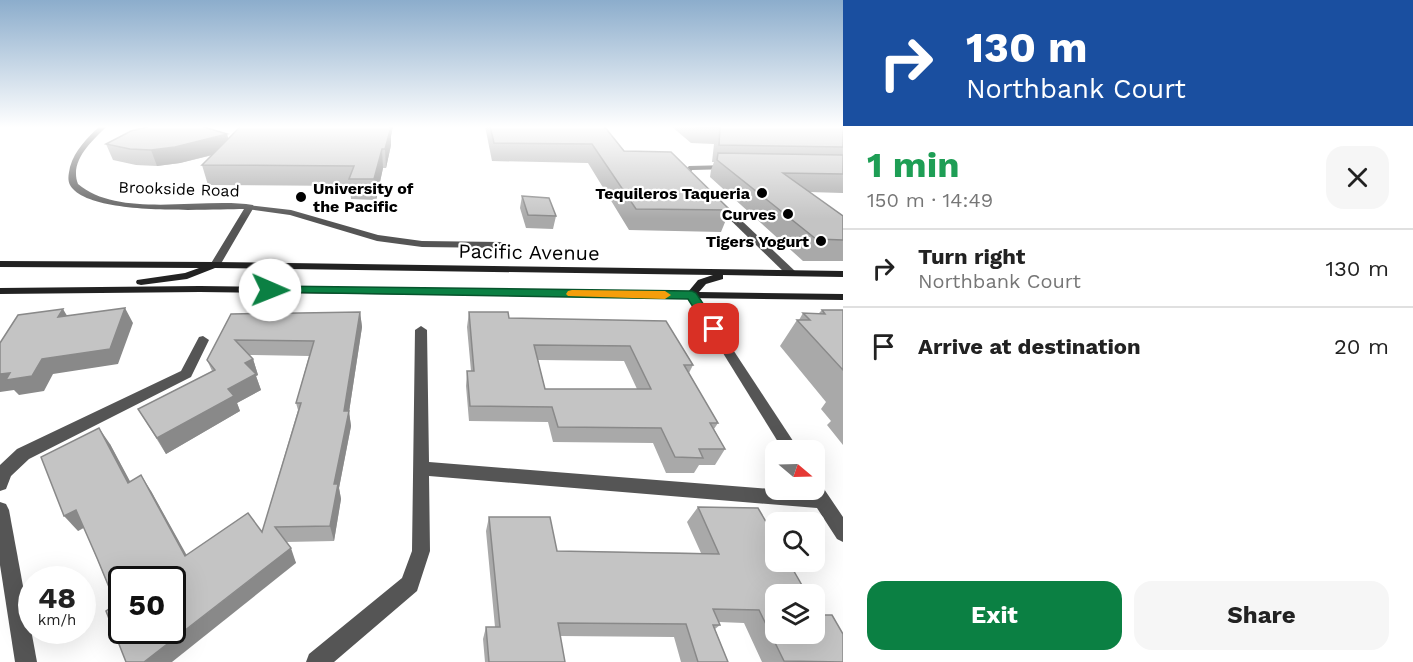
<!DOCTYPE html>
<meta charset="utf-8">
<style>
body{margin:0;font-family:"Work Sans",sans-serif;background:#f6f6f6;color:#222;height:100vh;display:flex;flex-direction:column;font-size:22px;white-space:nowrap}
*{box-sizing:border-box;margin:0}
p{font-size:20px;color:#767676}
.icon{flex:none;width:33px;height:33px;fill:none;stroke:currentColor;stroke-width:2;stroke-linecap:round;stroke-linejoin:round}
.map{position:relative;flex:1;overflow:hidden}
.sheet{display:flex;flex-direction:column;background:#fff;width:570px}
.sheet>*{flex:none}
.banner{background:#1a4fa0;color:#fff;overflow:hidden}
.needle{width:39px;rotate:109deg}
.buttons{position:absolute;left:765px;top:440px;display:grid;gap:12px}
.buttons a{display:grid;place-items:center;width:60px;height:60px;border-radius:12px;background:#fff;box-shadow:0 6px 24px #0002;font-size:30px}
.speed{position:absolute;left:18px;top:566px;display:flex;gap:12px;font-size:30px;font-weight:700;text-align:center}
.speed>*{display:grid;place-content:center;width:78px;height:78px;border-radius:50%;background:#fff;box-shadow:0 6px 24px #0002;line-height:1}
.speed small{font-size:15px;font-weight:400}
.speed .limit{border:3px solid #111;border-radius:9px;background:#fff;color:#111}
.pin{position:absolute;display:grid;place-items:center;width:51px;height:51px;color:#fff;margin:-26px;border-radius:12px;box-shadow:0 3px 9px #0006}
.me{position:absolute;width:66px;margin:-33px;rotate:91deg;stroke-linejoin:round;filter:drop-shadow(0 0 4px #0008)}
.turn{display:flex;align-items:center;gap:21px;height:126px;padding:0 24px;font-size:27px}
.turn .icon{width:78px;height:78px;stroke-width:2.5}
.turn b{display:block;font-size:42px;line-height:51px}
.round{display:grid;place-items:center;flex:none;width:63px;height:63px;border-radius:18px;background:#f6f6f6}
.headline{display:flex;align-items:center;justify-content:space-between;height:102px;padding:0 24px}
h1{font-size:36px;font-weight:700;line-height:45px;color:#1e9e55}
.button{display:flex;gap:12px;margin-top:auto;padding:12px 24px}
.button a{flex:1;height:69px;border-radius:18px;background:#0b8043;color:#fff;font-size:24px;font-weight:700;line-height:69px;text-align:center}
.button a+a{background:#f6f6f6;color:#222}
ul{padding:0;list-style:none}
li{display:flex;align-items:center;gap:18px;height:78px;padding:0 24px;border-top:2px solid #e0e0e0}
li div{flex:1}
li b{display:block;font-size:22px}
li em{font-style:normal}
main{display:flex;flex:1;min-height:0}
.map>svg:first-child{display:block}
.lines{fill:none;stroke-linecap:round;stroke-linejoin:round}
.minor{fill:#555;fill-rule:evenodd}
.tertiary{fill:#555;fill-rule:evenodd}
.secondary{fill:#222;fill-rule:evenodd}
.wall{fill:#a9a9a9;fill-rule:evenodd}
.shaded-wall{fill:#898989}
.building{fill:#c4c4c4;stroke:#898989;stroke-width:1.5;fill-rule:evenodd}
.route{fill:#0b8043;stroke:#07532c;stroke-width:1.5}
.slow{fill:#f59e0b}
.poi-dot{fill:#000;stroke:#fff;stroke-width:2}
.labels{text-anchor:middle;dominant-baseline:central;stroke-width:4.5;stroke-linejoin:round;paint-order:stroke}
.far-poi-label{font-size:16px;font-weight:bold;fill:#000;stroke:#fff;text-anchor:end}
.far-street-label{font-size:16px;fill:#000;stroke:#fff}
.street-label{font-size:20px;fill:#000;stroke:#fff}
</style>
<main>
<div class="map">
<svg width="843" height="662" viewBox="0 0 843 662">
<rect width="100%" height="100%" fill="#fff"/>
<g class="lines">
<g class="minor">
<path d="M728,165H731V169L692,170L691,172L699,180L695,182L683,172L689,166Z"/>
<path d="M715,201H721L796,272L797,274L796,276H788L715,205Z"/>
<path d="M247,205L291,210L378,235L422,241L501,242L506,245L501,248L422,247L377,241L290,215L247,209Z"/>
<path d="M692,292L697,295L799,450H783L687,295Z"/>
<path d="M421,326L427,330L429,462L808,492L806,489H814V481L820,483L843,517V542L837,539L817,508L429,476L430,551L417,591L334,662H306L309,654L402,578L412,551L415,330Z"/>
<path d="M203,336L209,340L191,377L29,459L11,476L6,489L0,491V465L17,449L181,371L199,337Z"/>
<path d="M0,502L6,504L9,510L37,662H15L0,565Z"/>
</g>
<path class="tertiary" d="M100,126H107C92,141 69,161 78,184C119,219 203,197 253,205L254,207L219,267H211L210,265L244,209C210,209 88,217 70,185C67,179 69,173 70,167C75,150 87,138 100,126Z"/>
<path class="secondary" d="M0,261L215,262L843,271V277L723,275V279L706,284L699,292L843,294V300L200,292L0,294V288L200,286L688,292L698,280L713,275L215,268L187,279L141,285L137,284L136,282L137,280L185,273L199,268L0,267Z"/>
</g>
<g class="wall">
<path d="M241,126H393L391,136V145L386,168H383L376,200L351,199L350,186L208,185L202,165L213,155L180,163L157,166L136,165L113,160L106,144L227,134L228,139Z"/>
<path d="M485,126H604L624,151L730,210L721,232L629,230L588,163L492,161Z"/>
<path d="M671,126H843V193L809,192L843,216V261H803L710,177L711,170L714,162H712L714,144L691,143Z"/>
<path d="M522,196L556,216L553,229L526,228L520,208Z"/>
<path d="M822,310H843V445L827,425L831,421L821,409L826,402L780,346L797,320H799L803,313H819Z"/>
<path d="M360,312L362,327L349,412L351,426L339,488L341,499L334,541L286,542L296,563L116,604L84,528L78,531L110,444L130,482L151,491L186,555L262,532L298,410L296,403L309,356L249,355L253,359L258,375L256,376L261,390L237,403L240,411L166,454L138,409L212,371L207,360L231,314Z"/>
<path d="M469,312L509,318L666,321L693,365L689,373L718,423L714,429L725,449L715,465H699L694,473H666L653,443L553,442L548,422L469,421L466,386L467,371H471L467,327ZM538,360L624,361L637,389H545Z"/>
<path d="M698,507L843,662H762L744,623L719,622L720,625L715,629L728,662H681L674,637L560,636L565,662H485L483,639L486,627H495L486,531L489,517L557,551L701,553L687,522Z"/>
</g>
<g class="shaded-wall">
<path d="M388,126H393L391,136V145L386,168L385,149Z"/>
<path d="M227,134L231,150L180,163L157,166L151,150Z"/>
<path d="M382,149L383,168L376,200L374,179Z"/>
<path d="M125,308L133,323L118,364L53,374L44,391L19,395L14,390L0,392V374L42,359Z"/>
<path d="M63,309L72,324L58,317Z"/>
<path d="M360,312L362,327L349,412L351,426L339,488L341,499L334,541L330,526L334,484L344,411Z"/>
<path d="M253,359L258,375L256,376L261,390L237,403L240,411L166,454L157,438L228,389L245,363Z"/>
<path d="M99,428L110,444L139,498L128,483Z"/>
<path d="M141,475L151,491L195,570L185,556Z"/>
<path d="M76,510L89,524L78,531L64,516Z"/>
<path d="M291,548L296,563L172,662H144Z"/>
</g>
<g class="building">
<path d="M151,126H201L227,134L175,147L151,150L130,149L106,144L131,131Z"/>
<path d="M241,126H388L391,127L385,149H382L374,179H349L354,166L202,165Z"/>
<path d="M490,126H604L624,151L671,152L730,210L636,209L592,144L494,143Z"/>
<path d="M695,126H843V147L719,145L720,127H696Z"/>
<path d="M718,153L843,155V174L783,173L843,216V240L816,239L717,160Z"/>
<path d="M522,196L549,198L556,216L528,215Z"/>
<path d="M125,308L110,349L42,359L32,376L6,380L10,373L0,374V343L18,315L63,309L58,317Z"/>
<path d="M822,310H843V370L797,320H810L803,313L825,314Z"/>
<path d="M360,312L344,411H349L334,484H338L330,526L275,527L291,548L144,662H126L106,611L116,604L97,558L76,510L64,516L41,457L99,428L128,483L141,475L185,556L248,513L262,532L301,403H296L314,341L235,340L253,359L245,363L256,374L228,389L234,396L157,438L138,409L215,370L207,360L231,314ZM122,579H172V630H122Z"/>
<path d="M469,312H508L509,318L666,321L693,365H684L718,423H710L725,449H699L703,458L675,457L661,428L558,427L552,407L470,406L467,371H474ZM534,345L630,346L651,389H545Z"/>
<path d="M698,507L758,508L776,539V561H788L807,594H776V633H814V607L819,615H832L843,634V662L784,661L759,610L713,609L720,625H713L728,662H698L686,624L558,623L565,662H489L486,627H500L489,517H550L557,551L719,554Z"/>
</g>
<linearGradient id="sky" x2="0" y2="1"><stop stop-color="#8cadcc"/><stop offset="0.58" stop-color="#fff"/><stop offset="1" stop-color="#fff" stop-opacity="0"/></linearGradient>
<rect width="843" height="219" fill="url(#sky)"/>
<path class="route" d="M270,286L692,291L696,293L720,329L714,333L709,332L688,299L266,292V287Z"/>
<path class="slow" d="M572,290L665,291L671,295L665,299L568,296L566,294L568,291Z"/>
<g class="poi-dot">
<circle cx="762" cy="193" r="6"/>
<circle cx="301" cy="197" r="6"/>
<circle cx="788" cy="214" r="6"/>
<circle cx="821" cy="241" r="6"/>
</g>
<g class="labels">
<g class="far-poi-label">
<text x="313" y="188" text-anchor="start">University of<tspan x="313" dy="18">the Pacific</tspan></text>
<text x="750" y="193">Tequileros Taqueria</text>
<text x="776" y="214">Curves</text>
<text x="809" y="241">Tigers Yogurt</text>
</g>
<g class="far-street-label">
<text transform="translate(179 189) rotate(2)">Brookside Road</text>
</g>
<g class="street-label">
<text transform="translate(529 252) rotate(1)">Pacific Avenue</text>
</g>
</g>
</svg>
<div class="buttons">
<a><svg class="needle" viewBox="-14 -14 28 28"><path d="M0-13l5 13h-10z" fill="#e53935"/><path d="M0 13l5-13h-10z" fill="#767676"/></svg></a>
<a><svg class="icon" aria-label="search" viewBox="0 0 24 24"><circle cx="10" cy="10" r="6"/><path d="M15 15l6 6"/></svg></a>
<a><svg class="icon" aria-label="layers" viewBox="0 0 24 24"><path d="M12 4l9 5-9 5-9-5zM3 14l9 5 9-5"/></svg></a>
</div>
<div class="speed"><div>48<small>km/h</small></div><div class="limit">50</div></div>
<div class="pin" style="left:714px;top:329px;background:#d93025"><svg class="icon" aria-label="arrive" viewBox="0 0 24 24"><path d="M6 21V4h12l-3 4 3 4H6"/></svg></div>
<svg class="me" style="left:270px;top:290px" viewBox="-20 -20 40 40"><circle r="19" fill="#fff"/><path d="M0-13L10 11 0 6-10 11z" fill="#0b8043"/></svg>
</div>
<section class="sheet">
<div class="banner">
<div class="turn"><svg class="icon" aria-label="right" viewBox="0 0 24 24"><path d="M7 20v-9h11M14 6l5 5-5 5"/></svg><div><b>130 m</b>Northbank Court</div></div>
</div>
<div class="headline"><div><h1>1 min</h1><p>150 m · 14:49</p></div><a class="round"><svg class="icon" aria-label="close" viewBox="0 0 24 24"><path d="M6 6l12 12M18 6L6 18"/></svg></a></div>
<ul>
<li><svg class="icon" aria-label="right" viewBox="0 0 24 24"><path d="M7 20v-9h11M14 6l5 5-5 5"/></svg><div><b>Turn right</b><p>Northbank Court</p></div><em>130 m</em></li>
<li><svg class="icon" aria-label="arrive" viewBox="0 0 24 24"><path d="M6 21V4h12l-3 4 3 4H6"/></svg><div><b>Arrive at destination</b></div><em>20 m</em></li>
</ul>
<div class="button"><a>Exit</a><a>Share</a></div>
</section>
</main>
